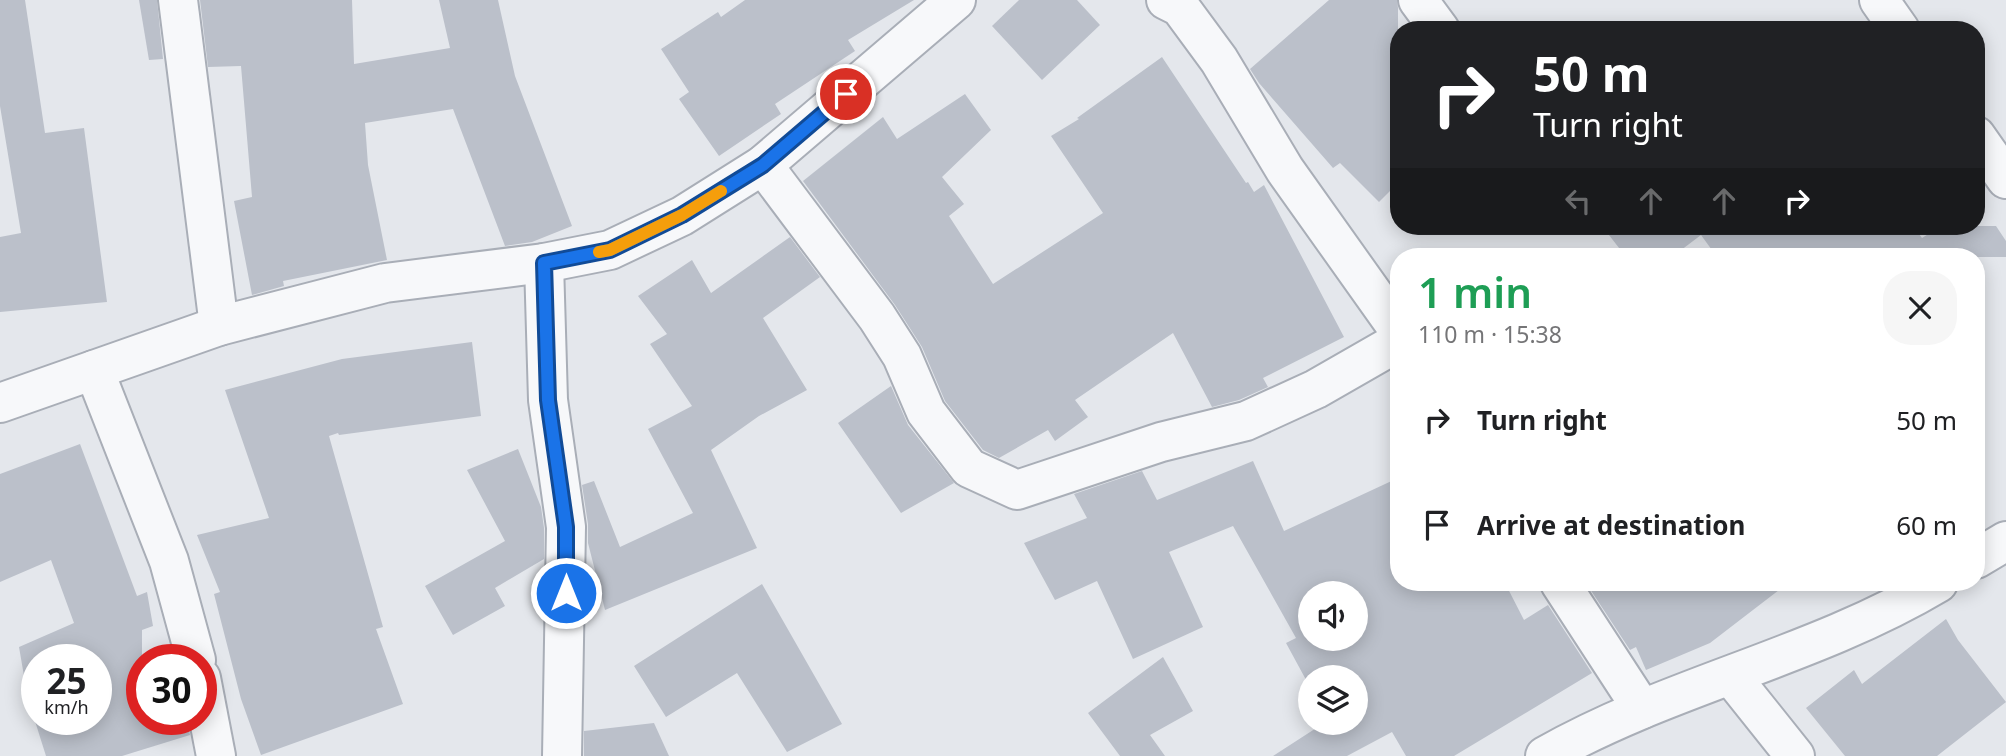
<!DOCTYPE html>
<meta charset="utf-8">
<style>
body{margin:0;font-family:"Noto Sans",sans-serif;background:#f6f6f6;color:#202124;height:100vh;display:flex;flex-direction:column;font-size:26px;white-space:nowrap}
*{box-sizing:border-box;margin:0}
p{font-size:23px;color:#757577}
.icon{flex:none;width:38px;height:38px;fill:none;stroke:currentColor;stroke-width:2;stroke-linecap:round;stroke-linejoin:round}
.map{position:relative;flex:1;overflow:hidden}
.drawer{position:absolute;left:1390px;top:248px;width:595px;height:343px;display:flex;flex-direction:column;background:#fff;border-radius:28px;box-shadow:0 4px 18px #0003}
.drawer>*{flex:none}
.hud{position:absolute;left:1390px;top:21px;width:595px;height:214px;border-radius:28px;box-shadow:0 4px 18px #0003;background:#202124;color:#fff;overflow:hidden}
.fabs{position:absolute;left:1298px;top:581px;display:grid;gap:14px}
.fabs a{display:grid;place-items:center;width:70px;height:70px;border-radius:50%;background:#fff;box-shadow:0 4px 18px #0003;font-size:35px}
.speed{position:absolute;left:21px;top:644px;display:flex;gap:14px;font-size:35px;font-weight:700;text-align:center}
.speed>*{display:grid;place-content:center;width:91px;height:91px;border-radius:50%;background:#fff;box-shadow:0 4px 18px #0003;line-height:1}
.speed small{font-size:18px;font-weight:400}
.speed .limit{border:10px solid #d22;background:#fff;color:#111}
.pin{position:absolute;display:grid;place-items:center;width:60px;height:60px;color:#fff;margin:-30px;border:4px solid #fff;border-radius:50%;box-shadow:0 2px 7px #0007}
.me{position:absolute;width:77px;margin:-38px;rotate:0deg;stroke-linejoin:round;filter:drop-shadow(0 0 5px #0008)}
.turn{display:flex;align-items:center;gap:24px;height:147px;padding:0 28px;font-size:32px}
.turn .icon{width:91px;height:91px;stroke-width:2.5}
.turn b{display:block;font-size:49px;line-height:60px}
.lanes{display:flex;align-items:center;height:66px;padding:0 28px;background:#0003;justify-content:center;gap:35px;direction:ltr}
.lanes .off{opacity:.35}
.round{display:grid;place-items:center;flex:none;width:74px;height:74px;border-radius:28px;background:#f6f6f6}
.summary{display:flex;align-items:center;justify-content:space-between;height:119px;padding:0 28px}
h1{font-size:42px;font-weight:600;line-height:52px;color:#1e9e55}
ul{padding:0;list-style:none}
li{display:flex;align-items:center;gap:21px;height:105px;padding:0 28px}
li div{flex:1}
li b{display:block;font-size:26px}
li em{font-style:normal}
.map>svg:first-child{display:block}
.building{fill:#bbc0ca;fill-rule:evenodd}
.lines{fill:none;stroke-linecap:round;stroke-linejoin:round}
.minor-casing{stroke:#a9aeb7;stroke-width:42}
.minor{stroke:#f7f8fa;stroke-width:38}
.route-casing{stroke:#114b97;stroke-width:18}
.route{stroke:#1a73e8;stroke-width:12}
.slow{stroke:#f59e0b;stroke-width:12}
</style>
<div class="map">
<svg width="2006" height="756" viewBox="0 0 2006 756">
<rect width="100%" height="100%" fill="#e4e7ec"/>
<g class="building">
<path d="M0,0H25L45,133L84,128L107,302L0,312V237L21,233L0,106Z"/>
<path d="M139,0H157L163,59L149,60Z"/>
<path d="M200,0H352L354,64L450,48L439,0H498L515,76L572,226L532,242L505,246L453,109L365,123L368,165L387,260L283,281L284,286L252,295L234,201L252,197L241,66L208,67Z"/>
<path d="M745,0H914L848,40L855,51L775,104L781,114L719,156L679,99L689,92L661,49L718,12L721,17Z"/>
<path d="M1019,0H1077L1100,25L1042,80L992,26Z"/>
<path d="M1329,0H1397L1398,8V183L1379,202L1340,163L1333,168L1259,83L1250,69Z"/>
<path d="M1162,57L1246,183L1248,182L1254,192L1264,185L1344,337L1263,378L1268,387L1239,400L1212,407L1173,333L1075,400L1088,417L1055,441L1048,430L999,458L983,450L945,401L922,347L895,305L803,181L883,117L897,139L965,94L991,130L942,177L964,204L949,216L993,284L1103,213L1051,136L1079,119L1077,118Z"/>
<path d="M1602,226H1913L1922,238L1941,226H1996L2006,241V257H1717L1701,235L1672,257H1626Z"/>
<path d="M790,237L820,277L763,318L807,390L759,416L711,450L757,548L605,610L588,543V524L582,485L594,481L620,547L693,513L648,429L692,406L650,344L667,334L638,296L692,260L711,293Z"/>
<path d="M472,342L481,416L339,435L338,433L329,436L383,627L376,629L403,704L261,755L241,699L214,594L220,592L197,535L269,518L225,390L342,359Z"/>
<path d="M891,386L908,425L954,483L901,513L838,423Z"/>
<path d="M80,444L137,596L147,592L153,626L142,630V719H187L190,735L122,756H46L28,699L19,647L74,623L51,560L0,582V474ZM37,660H96V719H37Z"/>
<path d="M518,449L541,507L544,528V559L495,588L505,606L453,635L425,586L505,541L467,470Z"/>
<path d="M1253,461L1284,531L1398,478V583H1505L1524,620L1548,605L1592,673L1454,756H1406L1392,732L1347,756H1273L1324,723H1356V677H1311V689L1286,643L1296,638L1233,526L1169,552L1203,627L1133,659L1097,581L1055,600L1024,543L1087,518L1074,494L1142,471L1157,500ZM1311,593H1356V639H1311Z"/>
<path d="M1586,583H1788L1710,643L1646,670L1636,647L1630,650Z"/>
<path d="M762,584L842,724L787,752L737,673L666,717L634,666Z"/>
<path d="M1946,619L1958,640L2006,702L1937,756H1845L1806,708L1854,670L1862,684Z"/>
<path d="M1163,657L1193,711L1150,735L1165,756H1120L1088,713Z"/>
<path d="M654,723L669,756H584V731Z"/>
</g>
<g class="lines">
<defs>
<g id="minor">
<path d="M178,0L219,326"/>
<path d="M1166,0L1180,7L1219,60L1285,170L1398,329"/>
<path d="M1418,0L1440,30"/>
<path d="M1879,0L1900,30"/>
<path d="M1976,136L2006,179"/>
<path d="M763,165L877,317L902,356L926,412L969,468L1017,490L1161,442L1246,421L1316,389L1398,342"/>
<path d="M544,263L548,400L566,527L562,756"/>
<path d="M94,370L169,561L196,660"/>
<path d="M0,403L219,326L385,283L544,263L610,250L682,216L763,165L956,0"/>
<path d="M1976,559L2006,541"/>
<path d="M1560,583L1642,709"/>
<path d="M1731,676L1795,756"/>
<path d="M201,678L216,756"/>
<path d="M1545,756C1670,685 1814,657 1938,583"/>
</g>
</defs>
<use href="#minor" class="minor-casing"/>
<use href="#minor" class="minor"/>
</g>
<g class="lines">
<defs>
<path id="route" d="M566,593V527L548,400L544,263L610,250L682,215L763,165L846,94"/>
</defs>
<use href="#route" class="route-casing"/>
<use href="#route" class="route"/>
<path class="slow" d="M599,252L610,250L682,215L721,191"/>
</g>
</svg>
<div class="fabs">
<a><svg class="icon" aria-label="sound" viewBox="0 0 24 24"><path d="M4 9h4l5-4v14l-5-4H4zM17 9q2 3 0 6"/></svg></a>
<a><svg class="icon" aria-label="layers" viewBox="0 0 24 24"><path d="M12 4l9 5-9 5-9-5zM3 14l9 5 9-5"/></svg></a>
</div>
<div class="speed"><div>25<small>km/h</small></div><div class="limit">30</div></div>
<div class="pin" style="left:846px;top:94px;background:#d93025"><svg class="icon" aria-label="arrive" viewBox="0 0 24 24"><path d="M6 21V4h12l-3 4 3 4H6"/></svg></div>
<svg class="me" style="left:566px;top:593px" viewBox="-20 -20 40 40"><circle r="17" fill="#1a73e8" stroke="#fff" stroke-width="3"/><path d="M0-11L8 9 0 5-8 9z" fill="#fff"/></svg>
<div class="hud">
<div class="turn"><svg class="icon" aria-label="right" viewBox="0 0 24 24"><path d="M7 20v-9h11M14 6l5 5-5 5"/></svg><div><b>50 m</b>Turn right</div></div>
<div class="lanes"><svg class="icon off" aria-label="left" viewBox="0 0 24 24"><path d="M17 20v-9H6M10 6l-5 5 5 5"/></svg><svg class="icon off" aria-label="ahead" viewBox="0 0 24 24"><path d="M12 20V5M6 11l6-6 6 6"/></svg><svg class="icon off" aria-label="ahead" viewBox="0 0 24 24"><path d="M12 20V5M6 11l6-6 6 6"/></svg><svg class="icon" aria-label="right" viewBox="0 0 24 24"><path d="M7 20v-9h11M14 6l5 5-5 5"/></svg></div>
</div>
<section class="drawer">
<div class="summary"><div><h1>1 min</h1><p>110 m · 15:38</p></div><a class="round"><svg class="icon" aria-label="close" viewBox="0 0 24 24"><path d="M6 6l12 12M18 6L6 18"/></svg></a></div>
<ul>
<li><svg class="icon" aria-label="right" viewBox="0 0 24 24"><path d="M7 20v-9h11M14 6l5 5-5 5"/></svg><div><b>Turn right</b></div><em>50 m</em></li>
<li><svg class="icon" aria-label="arrive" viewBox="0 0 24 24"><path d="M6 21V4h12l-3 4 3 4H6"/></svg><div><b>Arrive at destination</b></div><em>60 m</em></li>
</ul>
</section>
</div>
